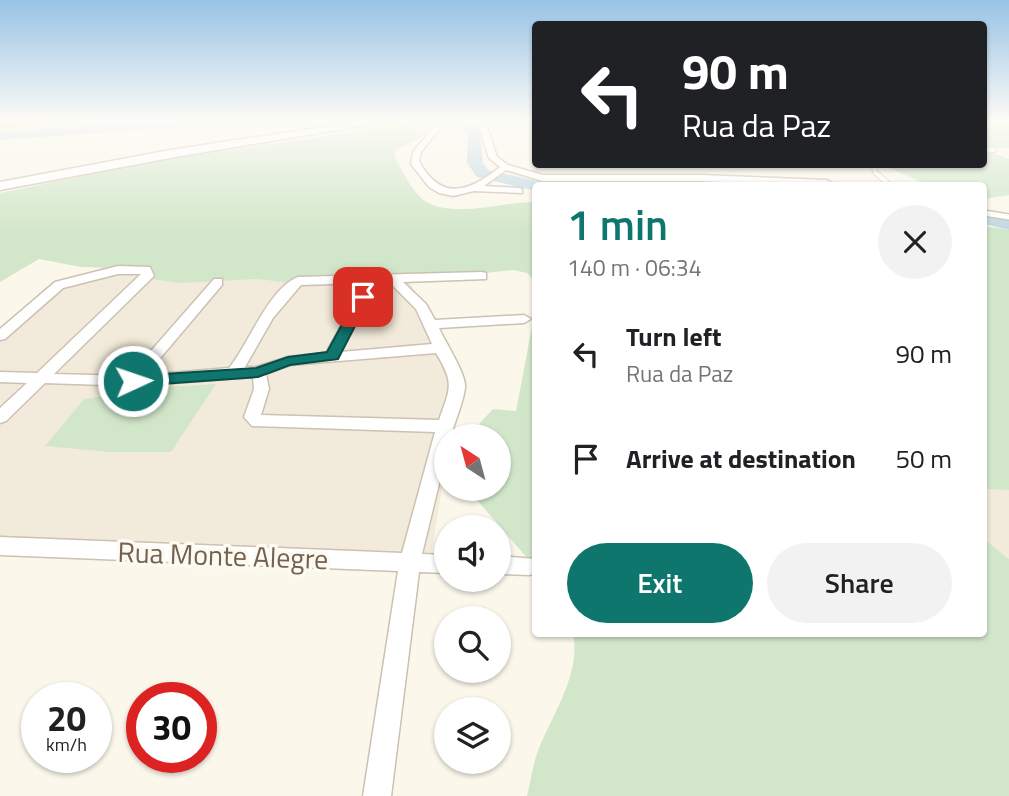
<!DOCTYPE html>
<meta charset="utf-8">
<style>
body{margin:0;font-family:"Titillium Web",sans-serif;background:#f2f2f2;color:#202124;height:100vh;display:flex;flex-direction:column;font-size:26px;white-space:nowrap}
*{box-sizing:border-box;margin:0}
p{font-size:23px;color:#757577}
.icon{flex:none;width:38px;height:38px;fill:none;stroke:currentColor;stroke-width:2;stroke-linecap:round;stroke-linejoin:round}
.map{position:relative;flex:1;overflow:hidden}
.sheet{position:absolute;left:532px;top:182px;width:455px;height:455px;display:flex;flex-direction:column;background:#fff;border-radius:7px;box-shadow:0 2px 5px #0004}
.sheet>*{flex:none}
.banner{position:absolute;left:532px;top:21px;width:455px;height:147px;border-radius:7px;box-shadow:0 2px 5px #0004;background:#202124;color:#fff;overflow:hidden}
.needle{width:46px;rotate:324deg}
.controls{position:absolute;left:434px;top:424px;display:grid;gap:14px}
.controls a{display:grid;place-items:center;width:77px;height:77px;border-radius:50%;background:#fff;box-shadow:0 2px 5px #0004;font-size:35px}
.speed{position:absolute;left:21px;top:682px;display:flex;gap:14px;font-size:35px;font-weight:700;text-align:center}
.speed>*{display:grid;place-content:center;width:91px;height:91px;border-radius:50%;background:#fff;box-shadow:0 2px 5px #0004;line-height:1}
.speed small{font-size:18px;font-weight:400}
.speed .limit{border:10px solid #d22;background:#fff;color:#111}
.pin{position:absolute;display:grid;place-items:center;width:60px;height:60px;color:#fff;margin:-30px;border-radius:14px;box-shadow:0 4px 10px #0006}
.me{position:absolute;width:77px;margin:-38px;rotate:87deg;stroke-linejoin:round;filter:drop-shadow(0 0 5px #0008)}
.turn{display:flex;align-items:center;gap:24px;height:147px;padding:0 35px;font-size:32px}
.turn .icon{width:91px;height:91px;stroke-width:2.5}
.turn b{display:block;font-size:49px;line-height:60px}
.round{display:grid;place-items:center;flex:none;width:74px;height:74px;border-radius:37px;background:#f2f2f2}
.overview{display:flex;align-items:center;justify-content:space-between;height:119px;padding:0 35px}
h1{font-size:42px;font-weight:600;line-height:52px;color:#0f766e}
.primary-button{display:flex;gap:14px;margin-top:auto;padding:14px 35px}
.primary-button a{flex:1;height:80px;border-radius:42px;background:#0f766e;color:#fff;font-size:28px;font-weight:600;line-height:80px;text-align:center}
.primary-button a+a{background:#f2f2f2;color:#202124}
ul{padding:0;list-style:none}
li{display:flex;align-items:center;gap:21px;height:105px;padding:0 35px}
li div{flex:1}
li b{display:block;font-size:26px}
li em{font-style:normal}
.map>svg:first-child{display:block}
.residential{fill:#f2eada}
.green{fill:#d2e7ca}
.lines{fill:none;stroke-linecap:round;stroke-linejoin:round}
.river{fill:#c1d9e3;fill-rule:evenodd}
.lane-far1-casing{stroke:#ccc1b2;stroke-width:6}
.lane-casing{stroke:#ccc1b2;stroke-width:8}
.street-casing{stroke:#ccc1b2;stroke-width:3}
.secondary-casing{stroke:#cec2b0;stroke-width:3}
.highway-casing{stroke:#dbd6d2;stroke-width:3}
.lane-far1{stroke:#fff;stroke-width:4.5}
.lane{stroke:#fff;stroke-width:5}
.street{fill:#fff;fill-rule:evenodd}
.secondary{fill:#fff;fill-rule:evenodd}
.highway{fill:#eec5a9;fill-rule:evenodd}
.route{fill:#0f766e;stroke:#0a4d48;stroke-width:2}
.labels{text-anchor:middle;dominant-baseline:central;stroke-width:7;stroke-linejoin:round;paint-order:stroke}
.near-street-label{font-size:28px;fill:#736250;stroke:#fdfaf1}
</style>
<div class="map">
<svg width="1009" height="796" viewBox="0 0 1009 796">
<rect width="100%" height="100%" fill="#fbf7eb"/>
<g class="residential">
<path d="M106,266L405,274L464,381L446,436V463L430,561L0,536V340L77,278Z"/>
<path d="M990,487L1009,490V559L984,539V489Z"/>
</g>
<g class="green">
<path d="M984,120H1009V148L984,147Z"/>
<path d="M402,125L426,132V135L396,150L394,156C402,169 410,188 421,198C447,221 505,201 535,202V281L527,273L513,270L451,277L356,281L321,286L257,279L179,283L151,279L126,268L81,267L39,259L0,282V193L161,160Z"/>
<path d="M985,150L1009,159V195L984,199V186L928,185L883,165L984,164Z"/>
<path d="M984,226L1009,230V490L984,489Z"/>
<path d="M535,311V567L476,499L470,488H499V436H468L493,409L516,411Z"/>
<path d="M216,384L171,452H110L45,446L84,399L167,387Z"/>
<path d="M984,539L1009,559V796H527C531,780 533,763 539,748C554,712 581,673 573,634H984Z"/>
</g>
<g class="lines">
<g class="river">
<path d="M163,120H226L220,124L0,140V132Z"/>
<path d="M451,120H467L480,128L483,163L488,170L542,182L544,186H536V191L477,177L467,163L468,133Z"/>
<path d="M984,214L1009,218V230L984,224Z"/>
</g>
<defs>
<g id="lane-far1">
<path d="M984,150H994"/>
<path d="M874,164L875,172L891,186"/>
</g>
<path id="lane" d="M984,213L1009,217"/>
<g id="street">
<path d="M417,120H430L443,125L421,152L419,161C441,202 469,192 500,167L489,158L477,120H485L497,157L508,165L543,175H701L827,180L832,183L820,186L701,181H543L506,170L484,186L519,188L522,189V193L474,191L453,196L439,193L429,187L411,164L413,152L435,126Z"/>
<path d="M118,266L150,267L154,276L54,374L129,376L214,279H222V285L146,375L229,368C249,344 268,289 298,277L482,272L486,273V279L403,282L426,304L435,320L524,315L531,319L524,323L439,328C445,342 467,375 465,388C463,404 455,420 451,436H446V455L422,554L446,555V573L419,572L391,796H363L398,571L0,555V537L402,553L435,432L252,426L244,417L254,389L253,377L133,386L45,383L6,421L0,423V408L27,383L0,382V372L37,373L141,274H118L63,288L5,339L0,340V329L55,282ZM377,282H389L416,309L432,344L341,352ZM365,283L326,353L288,357L256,367H245L273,318L301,285ZM436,353C455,384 450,388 439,420L261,415L269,389L266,374L290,365Z"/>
<path d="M499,556L536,559V573L529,575L499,574Z"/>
</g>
<path id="secondary" d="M370,120H397L170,158L0,190V182L170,150Z"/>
<path id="highway" d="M0,120H55L48,124L0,127Z"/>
</defs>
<use href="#lane-far1" class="lane-far1-casing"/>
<use href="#lane" class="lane-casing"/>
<use href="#street" class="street-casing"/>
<use href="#secondary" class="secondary-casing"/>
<use href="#highway" class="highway-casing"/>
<use href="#lane-far1" class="lane-far1"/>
<use href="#lane" class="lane"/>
<use href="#street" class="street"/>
<use href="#secondary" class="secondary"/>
<use href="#highway" class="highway"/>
</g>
<linearGradient id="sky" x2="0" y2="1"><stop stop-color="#98c3e6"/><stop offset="0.52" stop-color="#fdfbf6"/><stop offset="1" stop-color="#fdfbf6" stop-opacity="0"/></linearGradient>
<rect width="1009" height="232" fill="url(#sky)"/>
<path class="route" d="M363,293L370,297L338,359L290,365L258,377L133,386L125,381L133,376L256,368L288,357L327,352L357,297Z"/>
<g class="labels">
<g class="near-street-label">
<text transform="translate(223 555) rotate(2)">Rua Monte Alegre</text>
</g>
</g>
</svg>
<div class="controls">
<a><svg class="needle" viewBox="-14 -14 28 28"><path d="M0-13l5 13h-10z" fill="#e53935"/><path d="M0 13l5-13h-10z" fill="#757577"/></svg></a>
<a><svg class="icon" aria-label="sound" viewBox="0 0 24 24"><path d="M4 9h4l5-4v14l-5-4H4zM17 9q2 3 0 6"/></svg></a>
<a><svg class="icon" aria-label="search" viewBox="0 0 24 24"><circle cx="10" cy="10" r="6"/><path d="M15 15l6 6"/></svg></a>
<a><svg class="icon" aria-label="layers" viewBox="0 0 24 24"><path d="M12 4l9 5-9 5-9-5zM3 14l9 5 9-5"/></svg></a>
</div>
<div class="speed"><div>20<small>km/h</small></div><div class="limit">30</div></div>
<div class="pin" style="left:363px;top:297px;background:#d93025"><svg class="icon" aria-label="arrive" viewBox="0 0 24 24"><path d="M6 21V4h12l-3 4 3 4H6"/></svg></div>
<svg class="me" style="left:133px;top:381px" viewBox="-20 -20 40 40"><circle r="17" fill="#0f766e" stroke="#fff" stroke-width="3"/><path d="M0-11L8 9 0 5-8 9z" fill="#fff"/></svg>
<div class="banner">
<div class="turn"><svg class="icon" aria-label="left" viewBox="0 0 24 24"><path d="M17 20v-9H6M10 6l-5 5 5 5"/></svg><div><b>90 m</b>Rua da Paz</div></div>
</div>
<section class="sheet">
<div class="overview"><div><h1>1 min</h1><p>140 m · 06:34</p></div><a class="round"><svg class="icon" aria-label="close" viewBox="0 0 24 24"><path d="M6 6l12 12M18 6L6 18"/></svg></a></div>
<ul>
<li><svg class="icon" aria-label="left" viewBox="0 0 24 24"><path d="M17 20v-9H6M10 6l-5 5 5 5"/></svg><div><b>Turn left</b><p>Rua da Paz</p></div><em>90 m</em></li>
<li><svg class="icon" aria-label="arrive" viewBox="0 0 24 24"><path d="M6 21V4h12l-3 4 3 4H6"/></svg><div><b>Arrive at destination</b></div><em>50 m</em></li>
</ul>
<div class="primary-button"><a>Exit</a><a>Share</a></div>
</section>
</div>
